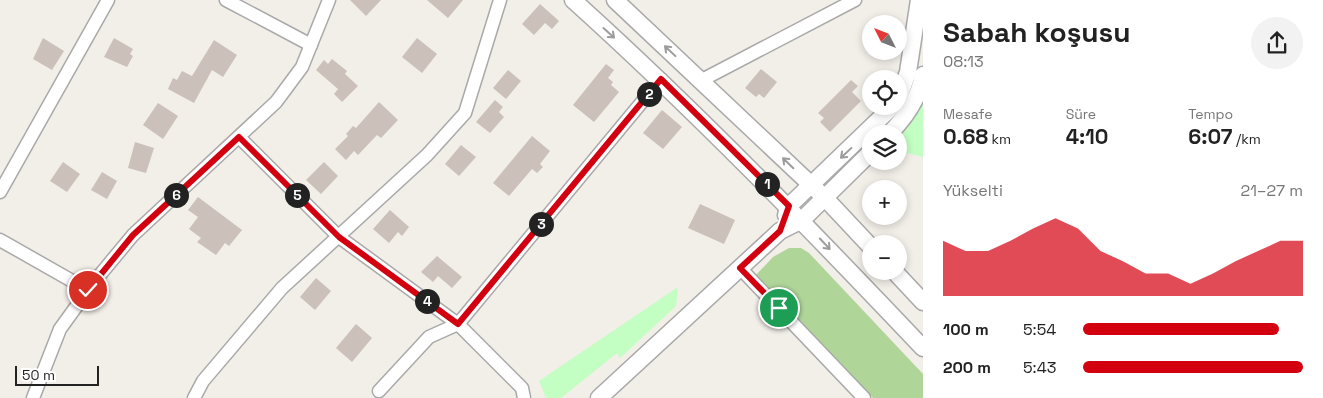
<!DOCTYPE html>
<html lang="tr">
<head>
<meta charset="utf-8">
<style>
	:root { --surface:#fff; --page:#f2f2f2; --text:#222; --muted:#767676; --accent:#d30010 }
	body { margin:0; font-family:"Space Grotesk",sans-serif; background:var(--page); color:var(--text); height:100vh; display:flex; flex-direction:column; font-size:19px; white-space:nowrap }
	* { box-sizing:border-box; margin:0 }
	p { font-size:16px; color:var(--muted) }
	.icon { flex:none; width:28px; height:28px; fill:none; stroke:currentColor; stroke-width:2; stroke-linecap:round; stroke-linejoin:round }
	.map { position:relative; flex:1; overflow:hidden }
	.side { display:flex; flex-direction:column; background:var(--surface); width:400px }
	.side>* { flex:none }
	.needle { width:32px; rotate:312deg }
	.buttons { position:absolute; left:862px; top:15px; display:grid; gap:10px }
	.buttons a { display:grid; place-items:center; width:45px; height:45px; border-radius:50%; background:var(--surface); box-shadow:0 2px 8px #0003; font-size:25px }
	.scale { position:absolute; left:15px; bottom:12px; width:84px; box-sizing:border-box; padding-left:5px; border:2px solid #222; border-top:0; font-size:14px; line-height:18px; white-space:nowrap; color:#222; -webkit-text-stroke:4px #fff; paint-order:stroke }
	.pin { position:absolute; display:grid; place-items:center; width:42px; height:42px; color:#fff; margin:-21px; border:2px solid #fff; border-radius:50%; box-shadow:0 1px 5px #0007 }
	.km { position:absolute; width:25px; height:25px; margin:-12px; border-radius:50%; background:#222; color:#fff; font-size:14px; line-height:25px; text-align:center }
	.round { display:grid; place-items:center; flex:none; width:52px; height:52px; border-radius:26px; background:var(--page) }
	.summary { display:flex; align-items:center; justify-content:space-between; height:85px; padding:0 20px }
	h1 { font-size:28px; font-weight:600; line-height:38px }
	.metrics { display:grid; grid-template-columns:repeat(3,1fr); gap:8px; height:85px; padding:5px 20px }
	.metrics div { display:grid; align-content:center }
	.metrics b { font-size:21px; font-weight:600 }
	.metrics small { font-size:14px; font-weight:400 }
	.metrics p { font-size:14px }
	.chart { height:140px; padding:10px 20px }
	.chart p { display:flex; justify-content:space-between }
	.chart svg { width:100%; height:90px; margin-top:5px; fill:var(--accent); opacity:.7 }
	ul { padding:0 20px; list-style:none; font-size:16px }
	li { display:grid; grid-template-columns:80px 60px 1fr; align-items:center; height:38px }
	li i { height:12px; border-radius:6px; background:var(--accent) }
	main { display:flex; flex:1; min-height:0 }
	.map>svg:first-child { display:block }
	.forest { fill:#afd599 }
	.park { fill:#c3fec3 }
	.building { fill:#cbc0ba }
	.lines { fill:none; stroke-linecap:round; stroke-linejoin:round }
	.minor-casing { stroke:#a9a9a9; stroke-width:15 }
	.tertiary-casing { stroke:#a9a9a9; stroke-width:19 }
	.minor { stroke:#fff; stroke-width:12 }
	.tertiary { stroke:#fff; stroke-width:16 }
	.oneway { stroke:#9c9c9c }
	.route-casing { stroke:#fff; stroke-width:10 }
	.route { stroke:#d30010; stroke-width:6 }
</style>
</head>
<body>
<main>
<div class="map">
<svg width="923" height="398" viewBox="0 0 923 398">
	<rect width="100%" height="100%" fill="#f2eee8"/>
	<polygon class="forest" points="789,248 801,248 809,253 923,374 923,398 873,398 756,275 773,257"/>
	<g class="park">
		<polygon points="923,102 923,157 899,151 899,134 911,121"/>
		<polygon points="678,287 676,306 620,358 617,353 561,398 546,398 539,381"/>
	</g>
	<g class="building">
		<polygon points="350,0 381,0 366,16"/>
		<polygon points="427,0 463,0 448,18"/>
		<polygon points="540,4 559,21 552,29 545,23 534,35 522,24"/>
		<polygon points="43,38 64,51 52,70 33,59"/>
		<polygon points="114,38 133,49 130,54 133,56 127,67 104,57"/>
		<polygon points="417,38 437,54 422,73 402,57"/>
		<polygon points="214,40 237,55 223,77 212,70 194,103 168,89 173,78 177,80 182,71 192,76"/>
		<polygon points="332,59 347,71 345,74 358,86 342,102 334,94 338,89 316,70 324,60 328,64"/>
		<polygon points="606,64 614,70 608,78 613,82 611,85 619,92 594,122 573,105"/>
		<polygon points="761,69 777,82 764,98 759,94 756,97 745,88"/>
		<polygon points="508,70 521,81 506,99 493,88"/>
		<polygon points="851,80 858,86 852,92 861,101 830,132 820,122 824,118 818,113"/>
		<polygon points="495,100 503,107 499,112 504,117 490,133 476,122"/>
		<polygon points="379,102 398,120 381,138 377,135 358,155 354,151 346,160 335,149 348,136 346,134 353,126 356,128"/>
		<polygon points="158,103 178,116 163,139 143,125"/>
		<polygon points="662,110 682,127 663,149 643,133"/>
		<polygon points="532,136 550,151 540,164 543,167 537,173 532,169 509,196 493,183"/>
		<polygon points="135,142 154,148 146,173 128,168"/>
		<polygon points="461,145 476,157 459,176 445,164"/>
		<polygon points="63,162 80,174 67,192 50,181"/>
		<polygon points="324,162 338,176 321,194 306,180"/>
		<polygon points="102,172 117,181 107,199 91,190"/>
		<polygon points="198,197 242,230 229,246 225,243 216,255 197,242 201,238 189,229 198,217 188,210"/>
		<polygon points="700,204 735,220 724,244 688,228"/>
		<polygon points="390,210 409,227 402,236 398,232 389,243 373,229"/>
		<polygon points="437,256 462,277 452,288 438,276 433,282 421,272"/>
		<polygon points="316,278 331,291 315,310 300,297"/>
		<polygon points="356,324 372,338 352,362 336,348"/>
	</g>
	<g class="lines">
		<g class="minor-casing">
			<g id="minor">
				<polyline points="226,0 311,45"/>
				<polyline points="702,80 855,0"/>
				<polyline points="239,137 339,237 458,324 522,388 524,398"/>
				<polyline points="0,192 108,0"/>
				<polyline points="0,240 88,290"/>
				<polyline points="740,268 864,398"/>
				<polyline points="379,391 429,337 458,324 661,79"/>
				<polyline points="33,398 60,329 94,282 133,235 276,102 302,67 329,0"/>
				<polyline points="194,398 203,381 282,288 427,155 465,113 500,0"/>
			</g>
		</g>
		<g class="tertiary-casing">
			<g id="tertiary">
				<path d="M573 0C696 111 809 228 923 348"/>
				<polyline points="615,0 825,198 871,247"/>
				<polyline points="899,97 908,72 919,0"/>
				<path d="M889 134C906 117 919 98 923 75"/>
				<polyline points="786,215 789,206 893,106"/>
				<polyline points="894,271 923,302"/>
				<polyline points="599,398 780,231 802,220 871,152"/>
			</g>
		</g>
		<use href="#minor" class="minor"/>
		<use href="#tertiary" class="tertiary"/>
	</g>
	<defs><path id="oneway-shaft" d="M-6 0H5M1.5-3L5.5 0L1.5 3" fill="none" stroke-width="1.6" stroke-linecap="round" stroke-linejoin="round" transform="scale(1.25)"/></defs>
	<g class="oneway">
		<use href="#oneway-shaft" transform="translate(609 33) rotate(42)"/>
		<use href="#oneway-shaft" transform="translate(670 51) rotate(-137)"/>
		<use href="#oneway-shaft" transform="translate(846 153) rotate(137)"/>
		<use href="#oneway-shaft" transform="translate(788 163) rotate(-136)"/>
		<use href="#oneway-shaft" transform="translate(825 244) rotate(47)"/>
	</g>
	<g class="lines">
		<g class="route-casing">
			<polyline id="route" points="88,290 133,235 239,137 339,237 458,324 661,79 789,206 780,231 740,268 779,308"/>
		</g>
		<use href="#route" class="route"/>
	</g>
</svg>
<div class="buttons">
<a><svg class="needle" viewBox="-14 -14 28 28"><path d="M0-13l5 13h-10z" fill="#e53935"/><path d="M0 13l5-13h-10z" fill="#767676"/></svg></a>
<a><svg class="icon" aria-label="locate" viewBox="0 0 24 24"><circle cx="12" cy="12" r="6"/><path d="M12 2v4M12 18v4M2 12h4M18 12h4"/></svg></a>
<a><svg class="icon" aria-label="layers" viewBox="0 0 24 24"><path d="M12 4l9 5-9 5-9-5zM3 14l9 5 9-5"/></svg></a>
<a>+</a>
<a>−</a>
</div>
<div class="scale">50 m</div>
<div class="pin" style="left:779px;top:308px;background:#1e9e55"><svg class="icon" aria-label="arrive" viewBox="0 0 24 24"><path d="M6 21V4h12l-3 4 3 4H6"/></svg></div>
<div class="pin" style="left:88px;top:290px;background:#d93025"><svg class="icon" aria-label="check" viewBox="0 0 24 24"><path d="M5 12l5 5 9-10"/></svg></div>
<b class="km" style="left:767px;top:184px">1</b>
<b class="km" style="left:649px;top:94px">2</b>
<b class="km" style="left:541px;top:224px">3</b>
<b class="km" style="left:427px;top:301px">4</b>
<b class="km" style="left:297px;top:195px">5</b>
<b class="km" style="left:176px;top:195px">6</b>
</div>
<section class="side">
<div class="summary"><div><h1>Sabah koşusu</h1><p>08:13</p></div><a class="round"><svg class="icon" aria-label="share" viewBox="0 0 24 24"><path d="M12 15V3M7 8l5-5 5 5M5 13v7h14v-7"/></svg></a></div>
<div class="metrics">
<div><p>Mesafe</p><b>0.68<small> km</small></b></div>
<div><p>Süre</p><b>4:10</b></div>
<div><p>Tempo</p><b>6:07<small> /km</small></b></div>
</div>
<div class="chart"><p><span>Yükselti</span>21–27 m</p>
<svg viewBox="0 0 160 44" preserveAspectRatio="none"><path d="M0 44V17L10 22L20 22L30 17L40 11L50 6L60 11L70 22L80 27L90 33L100 33L110 38L120 33L130 27L140 22L150 17L160 17V44z"/></svg>
</div>
<ul>
<li><b>100 m</b>5:54<i style="width:89%"></i></li>
<li><b>200 m</b>5:43<i style="width:100%"></i></li>
</ul>
</section>
</main>
</body>
</html>
